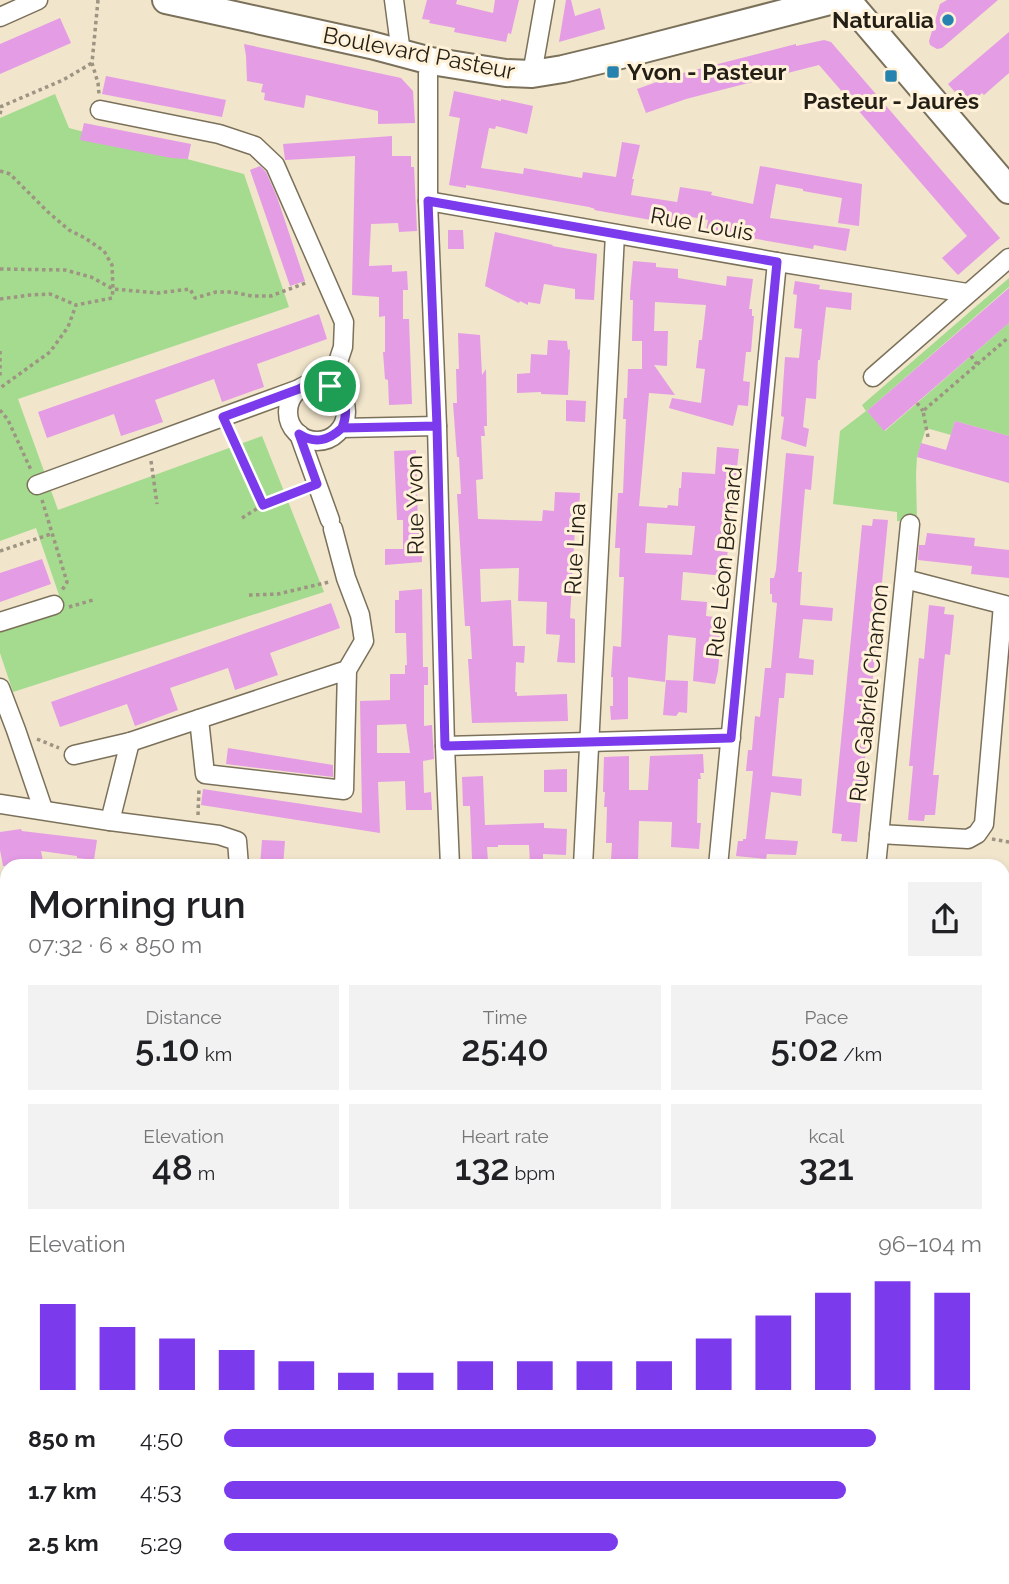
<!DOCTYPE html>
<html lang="en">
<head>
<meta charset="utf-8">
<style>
	:root { --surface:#fff; --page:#f2f2f2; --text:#202124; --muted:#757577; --accent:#7c3aed }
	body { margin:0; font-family:Raleway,sans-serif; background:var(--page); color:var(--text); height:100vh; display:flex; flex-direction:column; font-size:26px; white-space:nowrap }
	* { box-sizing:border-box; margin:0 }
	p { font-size:23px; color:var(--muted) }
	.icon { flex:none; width:38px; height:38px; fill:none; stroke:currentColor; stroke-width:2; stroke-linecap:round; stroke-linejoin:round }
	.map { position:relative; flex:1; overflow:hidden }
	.details { position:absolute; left:0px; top:859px; width:1010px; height:726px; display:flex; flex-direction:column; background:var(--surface); border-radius:21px 21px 0 0; box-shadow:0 4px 10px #0003 }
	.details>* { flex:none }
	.pin { position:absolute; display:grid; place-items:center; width:60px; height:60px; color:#fff; margin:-30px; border:4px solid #fff; border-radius:50%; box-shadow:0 2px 7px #0007 }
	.round { display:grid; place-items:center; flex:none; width:74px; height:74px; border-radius:0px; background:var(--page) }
	.head { display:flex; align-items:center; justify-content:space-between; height:119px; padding:0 28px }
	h1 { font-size:38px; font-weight:600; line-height:52px }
	.metrics { display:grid; grid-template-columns:repeat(3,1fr); gap:10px; height:119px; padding:7px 28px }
	.metrics div { display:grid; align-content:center; border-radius:0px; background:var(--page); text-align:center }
	.metrics b { font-size:35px; font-weight:600 }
	.metrics small { font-size:19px; font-weight:400 }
	.metrics p { font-size:19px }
	.chart { height:196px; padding:14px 28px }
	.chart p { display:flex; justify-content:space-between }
	.chart svg { width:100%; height:126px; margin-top:7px; stroke:var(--accent); stroke-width:6 }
	ul { padding:0 28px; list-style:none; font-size:23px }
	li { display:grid; grid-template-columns:112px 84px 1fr; align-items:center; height:52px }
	li i { height:18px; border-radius:9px; background:var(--accent) }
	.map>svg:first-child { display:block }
	.green { fill:#a4db8f }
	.building { fill:#e49ce5; fill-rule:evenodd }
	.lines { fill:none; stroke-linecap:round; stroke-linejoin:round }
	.service-casing { stroke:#7b715a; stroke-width:12 }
	.minor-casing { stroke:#7b715a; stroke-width:21 }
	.secondary-casing { stroke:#7b715a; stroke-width:30 }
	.primary-casing { stroke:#7b9aaa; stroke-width:33 }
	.path { stroke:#9d9482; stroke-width:3.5; stroke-dasharray:3.5 3.5; stroke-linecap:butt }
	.service { stroke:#fff; stroke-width:9 }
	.minor { stroke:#fff; stroke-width:18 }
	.secondary { stroke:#fff; stroke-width:26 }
	.primary { stroke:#ccebfb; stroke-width:30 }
	.route-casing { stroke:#fff; stroke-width:14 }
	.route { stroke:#7c3aed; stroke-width:9 }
	.poi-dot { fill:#2683b0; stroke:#fff2d9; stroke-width:2.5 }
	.labels { text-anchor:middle; stroke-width:6; stroke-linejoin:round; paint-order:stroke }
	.poi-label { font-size:23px; font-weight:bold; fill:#231f16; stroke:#fff2d9; text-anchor:end }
	.street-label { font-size:23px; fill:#231f16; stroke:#fff2d9 }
</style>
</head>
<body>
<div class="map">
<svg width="1009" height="1584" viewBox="0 0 1009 1584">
	<rect width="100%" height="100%" fill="#f1e5cc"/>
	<g class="green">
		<polygon points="55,94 69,128 244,174 289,307 18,399 58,510 262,436 324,592 13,692 0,653 0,621 59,595 36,528 0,541 0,118"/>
		<polygon points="1009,278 1009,287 867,411 885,431 1009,323 1009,436 955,421 951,435 926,428 917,457 916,474 917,523 897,521 897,512 833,504 840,431 866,411 862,405"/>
	</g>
	<g class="building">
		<polygon points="427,0 457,0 456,4 493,13 495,0 519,0 511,34 508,33 506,42 454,32 455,28 429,23 430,20 422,19"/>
		<polygon points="566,0 571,0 575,16 600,8 605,29 559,42"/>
		<polygon points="947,0 998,0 942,48 937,49 930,45 929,41 940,4"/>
		<polygon points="60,18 71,43 0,74 0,44"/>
		<polygon points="1009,32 1009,73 984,95 982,93 967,106 948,84"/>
		<polygon points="824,40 831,42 1000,238 958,275 942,258 967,236 819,65 686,99 646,113 637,89 679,74 796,44 796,46"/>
		<polygon points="244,44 401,78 413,91 415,123 378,124 378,111 306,95 304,108 264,100 265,93 261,92 263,84 247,81 246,56"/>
		<polygon points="106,76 226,100 222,117 102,94"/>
		<polygon points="454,91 501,101 501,99 533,106 527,134 496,126 495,129 489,128 481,168 523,174 524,168 582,178 583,172 616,177 622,142 640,145 632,179 634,179 631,195 677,202 676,208 680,187 712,192 711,195 753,204 760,166 862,184 859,226 838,223 842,198 803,191 803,189 776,184 770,218 850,229 846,251 814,245 813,249 706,230 708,220 675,214 674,224 594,210 595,209 589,207 466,185 466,188 449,185 460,118 449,116"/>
		<polygon points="84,123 191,144 188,159 171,158 80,140"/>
		<polygon points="392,136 392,156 411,156 411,167 414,167 417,231 399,232 398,223 371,224 369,266 392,265 392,272 407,271 408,290 403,290 403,319 409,319 412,404 389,405 388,380 385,379 383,352 385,352 385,316 379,317 379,297 352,295 355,156 285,160 283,144"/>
		<polygon points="260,166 266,172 277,197 305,281 290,286 250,170"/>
		<polygon points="448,230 463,230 464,249 448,249"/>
		<polygon points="495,232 553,245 552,246 597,254 594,300 575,299 575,289 544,284 540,304 528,302 528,305 520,301 519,303 485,286"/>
		<path d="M633 261 656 263V267L678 269V278L726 286 727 276 753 279 749 309H752V316H754L751 352H746L743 381 750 382 748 406 738 405 733 426 669 408 672 398 701 403 705 369 696 368 699 340H702L706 305 655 302 654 331H668L667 366 654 365 675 395 649 393 639 506 667 508 668 505 678 506 679 488H681L682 472 715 474 717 447 739 449 725 576 683 572 681 600 707 602 706 616 723 618 718 671 715 684 693 681 696 638 668 635 665 682 628 677V719L611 720 610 706H613V677H611L613 646 621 647 624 577H619L620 548H615L618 493H623L626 419H623L624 398H627L628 369H642V341H632L633 300H630V294ZM647 523 695 526 692 555 645 553Z"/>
		<polygon points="795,281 820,285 819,289 852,293 851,310 826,307 820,360 818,360 816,399 806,398 803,427 809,429 806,447 781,439 784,417 781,416 785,357 799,358 802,329 794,328 797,295 793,294"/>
		<polygon points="1009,288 1009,323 884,431 867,411"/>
		<polygon points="319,314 327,339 257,364 264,387 222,402 214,379 155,400 163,422 121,436 114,414 47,438 38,412"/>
		<polygon points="458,333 480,335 482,375 486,369 487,426 484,426 485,436 481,436 483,479 476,480 478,519 542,521 543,510 554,511 555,492 580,493 578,527 575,527 570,618 575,619 575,663 557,662 560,635 546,634 547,602 518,601 519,568 480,569 481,602 511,600 513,646 525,646 524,663 516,662 515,692 517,692 517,696 567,694 568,721 472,723 468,659 472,659 470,626 465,626 457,494 461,494 459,457 457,457 453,403 457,403 456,369 459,369"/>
		<polygon points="548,340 567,341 568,350 570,349 568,395 541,394 541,392 517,393 517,374 530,373 531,354 547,355"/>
		<polygon points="566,400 586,401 585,422 566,421"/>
		<polygon points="955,421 1009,436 1009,483 917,457 921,443 946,450"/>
		<polygon points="416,450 418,527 421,527 422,562 385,565 385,549 403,549 403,520 397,520 394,451"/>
		<polygon points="786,453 814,456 811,490 805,489 798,572 802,572 800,605 833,608 832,621 803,619 799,658 814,660 813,675 786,673 784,698 779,698 772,776 802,779 801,796 771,792 765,839 798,841 796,855 767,854 766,859 736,856 738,841 743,841 743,839 746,839 753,771 746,771 748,750 752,750 755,716 760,717 765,668 771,668 777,603 772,602 772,594 770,594 770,578 774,578 776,570"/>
		<polygon points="873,519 888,520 857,842 841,841 842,834 832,833 862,525 872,526"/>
		<polygon points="927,533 975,538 974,546 1009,550 1009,578 971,574 972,566 918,560 919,545 925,545"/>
		<polygon points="42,559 51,584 0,602 0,573"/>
		<path d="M422 589 423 667H428V685H424V726L432 725 434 759 423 761 424 793 431 792 432 810H406L405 781 378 782 380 833 201 805 203 789 362 813 360 701 390 700V674H405V665H407L406 633H395V600H399V591ZM406 724 410 753H377V725Z"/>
		<polygon points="331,603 340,628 270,653 278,675 235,690 228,668 170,688 178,710 135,726 127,704 60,727 51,702"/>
		<polygon points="929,605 945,607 944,614 954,615 950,655 945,654 933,775 939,775 935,815 925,815 924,821 908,820 913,766 909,766 919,658 924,659"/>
		<polygon points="666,680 688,681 687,713 679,712 676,716 663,715"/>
		<polygon points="228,748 333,765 333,777 226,764"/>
		<polygon points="703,754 704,773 700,773 701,779 698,779 697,823 701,823 699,849 671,847 672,822 639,821 638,862 611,860 612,843 606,843 607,807 604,807 605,792 603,792 604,757 629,756 629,790 648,790 650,756"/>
		<polygon points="567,769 567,792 544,792 544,770"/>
		<polygon points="483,776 485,825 544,823 544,828 567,829 566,855 543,854 543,863 530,863 529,845 498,845 498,847 487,847 488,862 472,859 470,806 463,806 462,777"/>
		<polygon points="21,829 22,831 97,840 94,860 77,858 77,856 41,851 44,866 3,866 0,850 0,832"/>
		<polygon points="262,840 285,841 283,866 260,866"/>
	</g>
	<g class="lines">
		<g class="service-casing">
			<g id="service">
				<polyline points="669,1578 670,1584"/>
				<polyline points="690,1578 691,1584"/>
			</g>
		</g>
		<g class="minor-casing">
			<g id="minor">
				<polyline points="394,0 401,53"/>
				<polyline points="0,17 38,0"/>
				<polyline points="431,61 428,74 428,201 437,426 445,746 450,866"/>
				<polyline points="532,74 545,0"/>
				<polyline points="100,110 219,134 255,146 275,165 344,322 343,347 330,386"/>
				<polyline points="428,201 777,262 967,293"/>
				<polyline points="873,377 1009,258"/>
				<circle cx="317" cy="412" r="29"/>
				<polyline points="342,428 437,426"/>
				<polyline points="299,434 330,520"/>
				<polyline points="37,485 299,389"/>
				<polyline points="333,529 346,578 360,615 364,641 347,670 344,790 205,774 199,719 347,670"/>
				<polyline points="905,579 1009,606"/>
				<polyline points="0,622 54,605"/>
				<polyline points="0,688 16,730 43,809"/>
				<polyline points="445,746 731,738"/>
				<polyline points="74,755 130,742 199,719"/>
				<polyline points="0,804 110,821 219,835 237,841 239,866"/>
				<polyline points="110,821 130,742"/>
				<polyline points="879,834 968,839 977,834 984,824 1003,605"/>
				<polyline points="583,866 615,234"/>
				<polyline points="718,866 777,262"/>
				<polyline points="876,866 910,524"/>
				<polyline points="1003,940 1006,928"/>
				<polyline points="1003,963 1009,1082"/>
				<polyline points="0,991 7,1030"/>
				<polyline points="0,1309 7,1315"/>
				<polyline points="502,1578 503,1584"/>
				<polyline points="885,1578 886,1584"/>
			</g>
		</g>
		<g class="secondary-casing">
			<g id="secondary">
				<polyline points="166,0 371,45 431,61 506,73 532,74 563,69 617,56 834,0"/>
				<polyline points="847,0 1009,190"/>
			</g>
		</g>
		<g class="primary-casing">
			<g id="primary">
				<polyline points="1003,1420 1009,1419"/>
				<polyline points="214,1584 241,1578"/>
			</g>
		</g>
		<g class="path">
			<polyline points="98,0 92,63 98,83 99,94"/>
			<polyline points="0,107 63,80 92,63"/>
			<polyline points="0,114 2,106"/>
			<polyline points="0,171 10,174 48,212 69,230 85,238 104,251 112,265 113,289 112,298 76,305 68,327 50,352 0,388"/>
			<polyline points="0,269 65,270 91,277 113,289 158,293 190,289 195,298 216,292 232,292 252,296 271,296 308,282"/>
			<polyline points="0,299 30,295 50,294 76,305"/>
			<polyline points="0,351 0,377"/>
			<polyline points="971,356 977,364"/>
			<polyline points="917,403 923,411"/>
			<polyline points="0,410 8,420 31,470"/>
			<polyline points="230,432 263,505"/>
			<polyline points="928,437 923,411 1009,337"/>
			<polyline points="151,461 157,504"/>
			<polyline points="42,500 67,582 61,592"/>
			<polyline points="242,518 263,505 303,490"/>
			<polyline points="0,551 51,534"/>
			<polyline points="249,595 278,594 329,582"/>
			<polyline points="69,607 93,600"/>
			<polyline points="37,739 59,748"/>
			<polyline points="198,815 199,788"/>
			<polyline points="992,839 1009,842"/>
		</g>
		<use href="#service" class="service"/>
		<use href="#minor" class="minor"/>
		<use href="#secondary" class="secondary"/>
		<use href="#primary" class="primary"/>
	</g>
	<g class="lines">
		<g class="route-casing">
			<path id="route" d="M330 386C318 382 310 383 299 389L223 417 263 505 317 484 299 434C315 444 328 441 342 428L437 426 445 746 731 738 777 262 428 201 437 426 342 428C349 411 346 397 330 386"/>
		</g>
		<use href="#route" class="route"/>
	</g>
	<g class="poi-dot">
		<circle cx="948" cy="20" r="7"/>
		<rect x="606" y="65" width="14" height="14" rx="3.5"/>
		<rect x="884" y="69" width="14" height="14" rx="3.5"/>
	</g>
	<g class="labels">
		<g class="poi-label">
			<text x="934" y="28">Naturalia</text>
			<text x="627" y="80" text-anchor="start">Yvon - Pasteur</text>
			<text x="891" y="109" text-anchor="middle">Pasteur - Jaurès</text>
		</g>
		<g class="street-label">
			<text transform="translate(419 53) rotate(11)" y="8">Boulevard Pasteur</text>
			<text transform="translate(702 224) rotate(10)" y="8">Rue Louis</text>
			<text transform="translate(415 505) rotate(-91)" y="8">Rue Yvon</text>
			<text transform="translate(575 549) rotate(-87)" y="8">Rue Lina</text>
			<text transform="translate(724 562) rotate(-84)" y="8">Rue Léon Bernard</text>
			<text transform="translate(869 693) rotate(-84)" y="8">Rue Gabriel Chamon</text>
		</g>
	</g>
</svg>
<div class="pin" style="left:330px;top:386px;background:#1e9e55"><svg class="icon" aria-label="arrive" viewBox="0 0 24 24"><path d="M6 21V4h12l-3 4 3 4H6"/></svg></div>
<section class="details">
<div class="head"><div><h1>Morning run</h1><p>07:32 · 6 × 850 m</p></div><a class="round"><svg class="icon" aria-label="share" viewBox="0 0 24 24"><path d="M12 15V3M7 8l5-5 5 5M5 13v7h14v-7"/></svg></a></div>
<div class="metrics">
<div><p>Distance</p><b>5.10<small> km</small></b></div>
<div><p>Time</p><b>25:40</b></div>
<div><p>Pace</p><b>5:02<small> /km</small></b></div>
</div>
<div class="metrics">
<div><p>Elevation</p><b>48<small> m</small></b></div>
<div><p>Heart rate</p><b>132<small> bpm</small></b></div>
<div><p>kcal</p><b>321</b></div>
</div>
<div class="chart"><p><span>Elevation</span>96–104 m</p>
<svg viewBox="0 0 160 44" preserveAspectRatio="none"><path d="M5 44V14M15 44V22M25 44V26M35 44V30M45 44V34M55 44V38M65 44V38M75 44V34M85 44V34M95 44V34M105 44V34M115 44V26M125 44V18M135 44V10M145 44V6M155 44V10"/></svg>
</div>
<ul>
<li><b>850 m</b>4:50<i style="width:86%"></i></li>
<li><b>1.7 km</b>4:53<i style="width:82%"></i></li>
<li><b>2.5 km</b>5:29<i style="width:52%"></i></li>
</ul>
</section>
</div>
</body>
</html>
